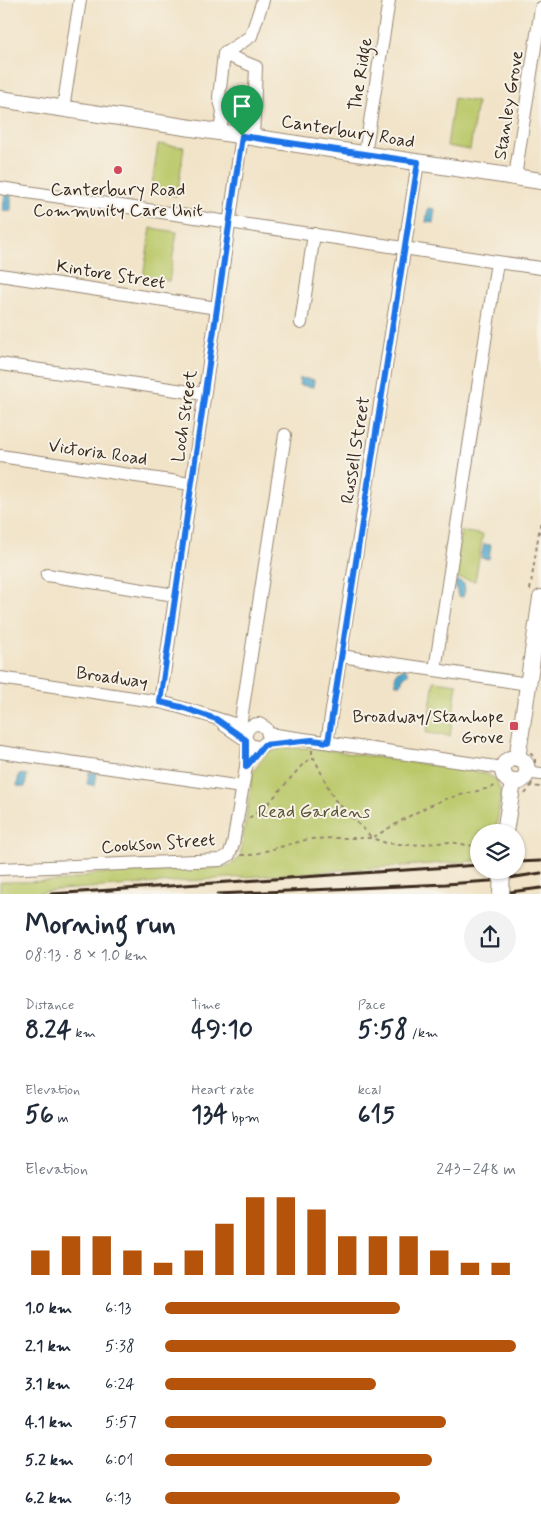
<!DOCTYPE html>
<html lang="en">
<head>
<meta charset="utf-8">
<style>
	:root { --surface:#fff; --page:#f2f2f3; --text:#1f2937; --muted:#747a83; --accent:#b45309 }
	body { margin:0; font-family:Mynerve,sans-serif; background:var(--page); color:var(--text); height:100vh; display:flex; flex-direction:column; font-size:19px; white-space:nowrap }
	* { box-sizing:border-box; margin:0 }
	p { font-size:16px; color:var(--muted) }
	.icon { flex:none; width:28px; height:28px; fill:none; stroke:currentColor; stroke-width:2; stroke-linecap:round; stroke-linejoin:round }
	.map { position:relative; height:894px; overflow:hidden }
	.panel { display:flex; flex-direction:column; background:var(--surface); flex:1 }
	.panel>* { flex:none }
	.controls { position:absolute; left:470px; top:824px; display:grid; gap:10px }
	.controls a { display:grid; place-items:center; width:55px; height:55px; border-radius:50%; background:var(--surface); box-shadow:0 1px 4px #0004; font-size:25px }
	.pin { position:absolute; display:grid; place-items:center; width:42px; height:42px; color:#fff; margin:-51px -21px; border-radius:50% 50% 50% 0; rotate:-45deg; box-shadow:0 0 5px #0007 }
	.pin .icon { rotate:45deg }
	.round { display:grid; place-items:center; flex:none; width:52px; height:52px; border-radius:26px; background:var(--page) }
	.headline { display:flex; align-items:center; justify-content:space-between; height:85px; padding:0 25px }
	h1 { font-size:28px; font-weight:700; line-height:38px }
	.figures { display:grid; grid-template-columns:repeat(3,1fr); gap:8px; height:85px; padding:5px 25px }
	.figures div { display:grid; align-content:center }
	.figures b { font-size:25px; font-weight:700 }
	.figures small { font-size:14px; font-weight:400 }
	.figures p { font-size:14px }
	.chart { height:140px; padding:10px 25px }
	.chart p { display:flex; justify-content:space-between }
	.chart svg { width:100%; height:90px; margin-top:5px; stroke:var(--accent); stroke-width:6 }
	ul { padding:0 25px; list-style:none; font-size:16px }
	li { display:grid; grid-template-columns:80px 60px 1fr; align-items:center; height:38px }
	li i { height:12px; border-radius:6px; background:var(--accent) }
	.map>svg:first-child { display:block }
	.green { fill:#bbc96b; stroke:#7b7a44 }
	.water { fill:#4da6ca; stroke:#446874 }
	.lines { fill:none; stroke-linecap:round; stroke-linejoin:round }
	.minor-casing { stroke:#968672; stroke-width:14 }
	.major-casing { stroke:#968672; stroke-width:18 }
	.path { stroke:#968672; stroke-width:2; stroke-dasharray:4 4; stroke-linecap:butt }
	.minor { stroke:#fff; stroke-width:12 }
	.major { stroke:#fff; stroke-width:16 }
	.rail { stroke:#3b2a1e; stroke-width:3 }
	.major-bridge-casing { stroke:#968672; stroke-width:18; stroke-linecap:butt }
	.major-bridge { stroke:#fff; stroke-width:16 }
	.route-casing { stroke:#fff; stroke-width:10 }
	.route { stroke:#1a73e8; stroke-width:6 }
	.poi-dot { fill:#d1495b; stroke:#f7f3e8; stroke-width:2 }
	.labels { text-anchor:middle; stroke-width:4; stroke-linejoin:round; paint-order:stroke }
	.street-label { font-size:18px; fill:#3b2a1e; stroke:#f7f3e8 }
	.poi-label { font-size:18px; fill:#3b2a1e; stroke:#f7f3e8 }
	.park-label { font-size:18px; fill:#5b5231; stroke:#f7f3e8 }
</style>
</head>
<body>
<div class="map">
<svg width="541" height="894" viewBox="0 0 541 894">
	<rect width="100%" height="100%" fill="#f7f3e8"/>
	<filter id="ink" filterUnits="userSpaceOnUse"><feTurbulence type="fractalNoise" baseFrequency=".02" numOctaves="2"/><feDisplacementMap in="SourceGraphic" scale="10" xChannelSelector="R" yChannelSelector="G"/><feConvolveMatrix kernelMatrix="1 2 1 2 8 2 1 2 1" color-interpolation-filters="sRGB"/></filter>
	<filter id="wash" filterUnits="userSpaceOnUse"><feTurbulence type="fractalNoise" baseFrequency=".0096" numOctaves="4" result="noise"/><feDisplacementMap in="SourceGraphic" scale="20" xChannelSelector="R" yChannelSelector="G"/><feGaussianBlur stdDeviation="1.12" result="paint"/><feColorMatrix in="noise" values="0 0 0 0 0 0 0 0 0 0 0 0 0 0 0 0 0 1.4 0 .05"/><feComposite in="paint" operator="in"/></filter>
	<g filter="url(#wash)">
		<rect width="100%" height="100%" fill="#f1e3c7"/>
		<g class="green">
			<polygon points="454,98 477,102 470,150 447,146"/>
			<polygon points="158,144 184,147 177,196 151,192"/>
			<polygon points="151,228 177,232 169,281 143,277"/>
			<polygon points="461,531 483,535 475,581 453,577"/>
			<polygon points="434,681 457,684 450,736 426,733"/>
			<path d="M285 748H313L484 773 496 779 501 793 496 832H479V860L474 861 59 890 29 894H0V882L66 881 94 874 211 868C223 867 232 867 240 857L253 772 268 752Z"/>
		</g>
		<g class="water">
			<polygon points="5,194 11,195 11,211 3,210"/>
			<polygon points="428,208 435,209 433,223 426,222"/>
			<polygon points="300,378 314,380 313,387 299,385"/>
			<polygon points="484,544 491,545 489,559 481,558"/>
			<polygon points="457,580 464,584 465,590 463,597 458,596 455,583"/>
			<polygon points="405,668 409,673 403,678 401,684 396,684 395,678 397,672"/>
			<polygon points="89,772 97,773 95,786 87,784"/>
			<polygon points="19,774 27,775 25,787 17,786"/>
		</g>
	</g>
	<g filter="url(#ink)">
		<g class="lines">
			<g class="minor-casing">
				<g id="minor">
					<polyline points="224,54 256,67 253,137"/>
					<polyline points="63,109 80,0"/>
					<polyline points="220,132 223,111 219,97 224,54 251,36 263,0"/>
					<polyline points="365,154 389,0"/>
					<polyline points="515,177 541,8"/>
					<polyline points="0,188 497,262"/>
					<polyline points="0,275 217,308"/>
					<polyline points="301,323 314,234"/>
					<polyline points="0,364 204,394"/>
					<polyline points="0,456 191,484"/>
					<polyline points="47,575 175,595"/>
					<polyline points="341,656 435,670 497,262 541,268"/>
					<polyline points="435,670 528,684"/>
					<path d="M0 678 160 702C190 709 219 720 248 728"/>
					<polyline points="160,702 242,135"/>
					<path d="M224 725 246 740 250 745 258 747 262 746 269 738 266 728 259 724C252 724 247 727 246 735"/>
					<polyline points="240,726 285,435"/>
					<polyline points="269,734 503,768"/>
					<polyline points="327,742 418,162"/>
					<polyline points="0,752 242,787"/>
					<polyline points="526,772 541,774"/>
					<polyline points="0,869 220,860 229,855 233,844 246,767 248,742"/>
				</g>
			</g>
			<g class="major-casing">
				<g id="major">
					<polyline points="0,99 541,181"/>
					<circle cx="515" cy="770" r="12"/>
					<polyline points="517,759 541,598"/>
					<polyline points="505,832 513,782"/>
				</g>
			</g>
			<g class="path">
				<polyline points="530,590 541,519"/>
				<path d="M312 750V758H314L334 799 372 838C393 826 421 808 443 800 460 794 478 792 495 786"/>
				<polyline points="530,753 535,758 535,763"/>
				<polyline points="532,783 531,786 541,787"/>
				<polyline points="525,794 531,786"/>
				<polyline points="249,818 266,806 304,763 312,758"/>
				<polyline points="241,855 251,855 309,839 337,838 372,838 386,843 410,845 450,842 479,847"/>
			</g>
			<use href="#minor" class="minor"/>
			<use href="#major" class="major"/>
			<g class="rail">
				<polyline points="516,862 541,861"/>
				<polyline points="51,894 479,865"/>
				<polyline points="217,894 446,884 490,881 541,873"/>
				<polyline points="495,894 541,888"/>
			</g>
			<g class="major-bridge-casing">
				<polyline id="major-bridge" points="501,894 502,870"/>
			</g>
			<use href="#major-bridge" class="major-bridge"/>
		</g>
	</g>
	<g class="lines" filter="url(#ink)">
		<g class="route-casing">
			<polygon id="route" points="242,136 418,162 328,742 312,740 264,745 246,767 246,740 216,719 181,707 160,702"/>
		</g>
		<use href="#route" class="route"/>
	</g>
	<g class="poi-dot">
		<circle cx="118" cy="170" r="5"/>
		<rect x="509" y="721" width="10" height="10" rx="2.5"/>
	</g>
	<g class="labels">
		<g class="street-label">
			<text transform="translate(360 74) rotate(-81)" y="6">The Ridge</text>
			<text transform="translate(508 105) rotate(-81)" y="6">Stanley Grove</text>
			<text transform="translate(348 131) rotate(9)" y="6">Canterbury Road</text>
			<text transform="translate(111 274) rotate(9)" y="6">Kintore Street</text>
			<text transform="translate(184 416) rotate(-82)" y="6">Loch Street</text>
			<text transform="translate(355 450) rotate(-81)" y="6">Russell Street</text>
			<text transform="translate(98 452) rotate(8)" y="6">Victoria Road</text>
			<text transform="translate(112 677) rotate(8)" y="6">Broadway</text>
			<text transform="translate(158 843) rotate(-4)" y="6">Cookson Street</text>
		</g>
		<g class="poi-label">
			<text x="118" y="195">Canterbury Road<tspan x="118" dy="21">Community Care Unit</tspan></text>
			<text x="504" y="722" text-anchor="end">Broadway/Stanhope<tspan x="504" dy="21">Grove</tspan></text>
		</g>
		<g class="park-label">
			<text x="314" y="817">Read Gardens</text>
		</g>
	</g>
</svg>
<div class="controls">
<a><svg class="icon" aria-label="layers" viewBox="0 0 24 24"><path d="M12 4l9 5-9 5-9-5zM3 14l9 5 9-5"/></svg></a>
</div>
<div class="pin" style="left:242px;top:136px;background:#1e9e55"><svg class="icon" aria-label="arrive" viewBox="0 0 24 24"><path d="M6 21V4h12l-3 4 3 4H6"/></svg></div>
</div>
<section class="panel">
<div class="headline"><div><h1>Morning run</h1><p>08:13 · 8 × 1.0 km</p></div><a class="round"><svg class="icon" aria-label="share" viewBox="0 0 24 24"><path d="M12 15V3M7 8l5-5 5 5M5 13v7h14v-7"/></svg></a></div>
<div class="figures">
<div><p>Distance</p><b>8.24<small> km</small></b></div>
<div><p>Time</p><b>49:10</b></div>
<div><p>Pace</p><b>5:58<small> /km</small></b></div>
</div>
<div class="figures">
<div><p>Elevation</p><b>56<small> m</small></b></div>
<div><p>Heart rate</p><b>134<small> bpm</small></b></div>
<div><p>kcal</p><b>615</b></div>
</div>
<div class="chart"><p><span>Elevation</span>243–248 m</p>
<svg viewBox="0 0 160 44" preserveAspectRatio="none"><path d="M5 44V32M15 44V25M25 44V25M35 44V32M45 44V38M55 44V32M65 44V19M75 44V6M85 44V6M95 44V12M105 44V25M115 44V25M125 44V25M135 44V32M145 44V38M155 44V38"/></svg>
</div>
<ul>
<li><b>1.0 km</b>6:13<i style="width:67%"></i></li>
<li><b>2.1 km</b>5:38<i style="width:100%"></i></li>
<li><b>3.1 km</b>6:24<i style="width:60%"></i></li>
<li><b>4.1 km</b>5:57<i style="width:80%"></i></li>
<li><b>5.2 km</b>6:01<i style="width:76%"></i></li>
<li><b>6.2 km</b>6:13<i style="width:67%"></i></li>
</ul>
</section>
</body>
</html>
